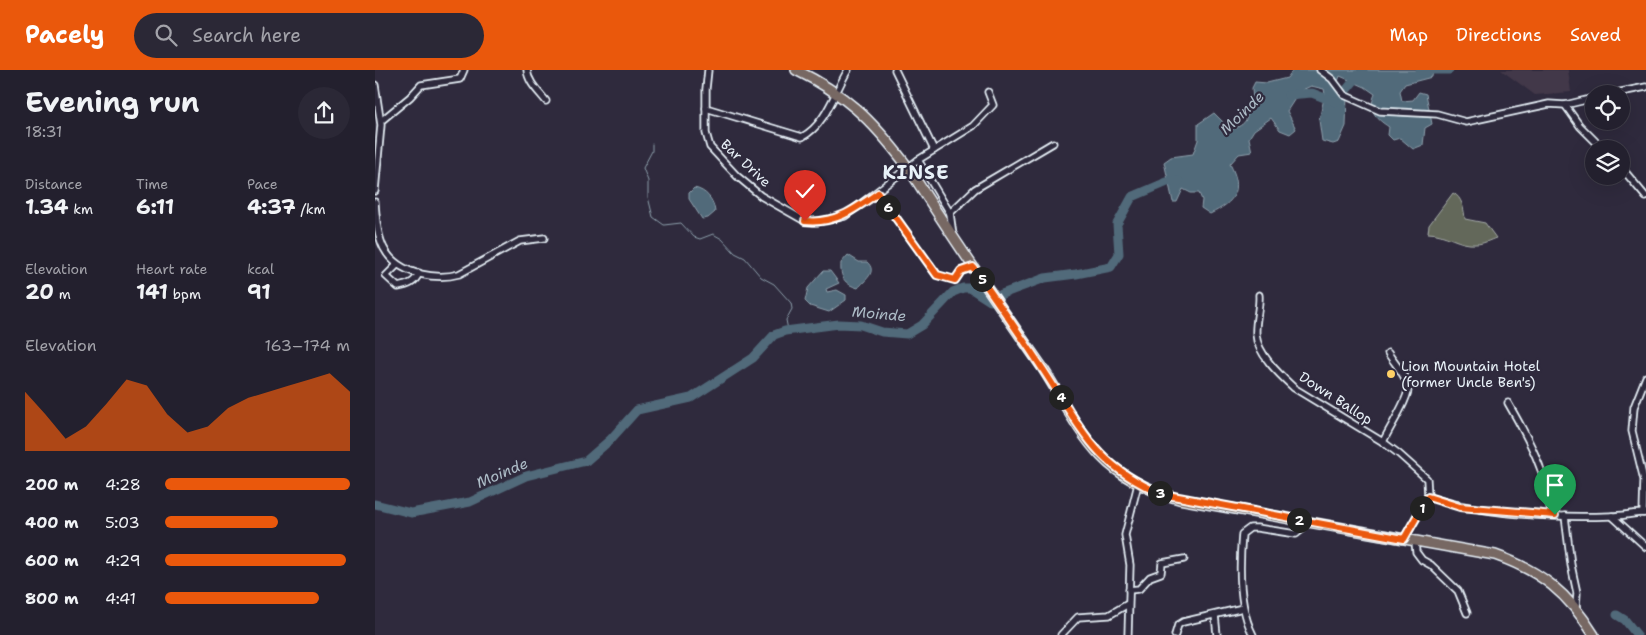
<!DOCTYPE html>
<html lang="en">
<head>
<meta charset="utf-8">
<style>
	:root { --surface:#23202e; --page:#2b2836; --text:#f1f3f6; --muted:#a3a3aa; --line:#403e4a; --accent:#ea580c }
	body { margin:0; font-family:"Shantell Sans",sans-serif; background:var(--page); color:var(--text); height:100vh; display:flex; flex-direction:column; font-size:19px; white-space:nowrap }
	* { box-sizing:border-box; margin:0 }
	p { font-size:16px; color:var(--muted) }
	.icon { flex:none; width:28px; height:28px; fill:none; stroke:currentColor; stroke-width:2; stroke-linecap:round; stroke-linejoin:round }
	.map { position:relative; flex:1; overflow:hidden }
	.drawer { display:flex; flex-direction:column; background:var(--surface); width:375px }
	.drawer>* { flex:none }
	.buttons { position:absolute; left:1210px; top:15px; display:grid; gap:10px }
	.buttons a { display:grid; place-items:center; width:45px; height:45px; border-radius:50%; background:var(--surface); box-shadow:0 5px 20px #0002,0 0 0 1px var(--line); font-size:25px }
	.pin { position:absolute; display:grid; place-items:center; width:42px; height:42px; color:#fff; margin:-51px -21px; border-radius:50% 50% 50% 0; rotate:-45deg; box-shadow:0 0 5px #0007 }
	.pin .icon { rotate:45deg }
	.km { position:absolute; width:25px; height:25px; margin:-12px; border-radius:50%; background:#222; color:#fff; font-size:14px; line-height:25px; text-align:center }
	.round { display:grid; place-items:center; flex:none; width:52px; height:52px; border-radius:26px; background:var(--page) }
	.overview { display:flex; align-items:center; justify-content:space-between; height:85px; padding:0 25px }
	h1 { font-size:28px; font-weight:700; line-height:38px }
	.stats { display:grid; grid-template-columns:repeat(3,1fr); gap:8px; height:85px; padding:5px 25px }
	.stats div { display:grid; align-content:center }
	.stats b { font-size:21px; font-weight:700 }
	.stats small { font-size:14px; font-weight:400 }
	.stats p { font-size:14px }
	.chart { height:140px; padding:10px 25px }
	.chart p { display:flex; justify-content:space-between }
	.chart svg { width:100%; height:90px; margin-top:5px; fill:var(--accent); opacity:.7 }
	ul { padding:0 25px; list-style:none; font-size:16px }
	li { display:grid; grid-template-columns:80px 60px 1fr; align-items:center; height:38px }
	li i { height:12px; border-radius:6px; background:var(--accent) }
	header { display:flex; align-items:center; gap:30px; box-sizing:border-box; height:70px; padding:0 25px; background:var(--accent); color:#fff }
	header strong { font-size:24px }
	nav { display:flex; gap:28px; margin-inline-start:auto; font-size:18px }
	.search { width:350px; height:45px; background:var(--page); display:flex; align-items:center; gap:12px; box-sizing:border-box; padding:0 18px; border-radius:28px; color:var(--muted); font-size:19px }
	main { display:flex; flex:1; min-height:0 }
	.map>svg:first-child { display:block }
	.built { fill:#433848 }
	.green { fill:#63685a; stroke:#a6aca9 }
	.water { fill:#516a7a; stroke:#8da0ac }
	.lines { fill:none; stroke-linecap:round; stroke-linejoin:round }
	.stream { stroke:#8da0ac; stroke-width:1 }
	.river { stroke:#516a7a; stroke-width:9 }
	.minor-casing { stroke:#e8f1f8; stroke-width:9 }
	.primary-casing { stroke:#e8f1f8; stroke-width:12 }
	.minor { stroke:#2f2a3d; stroke-width:5.5 }
	.primary { stroke:#776864; stroke-width:9 }
	.primary-bridge-casing { stroke:#e8f1f8; stroke-width:12; stroke-linecap:butt }
	.primary-bridge { stroke:#776864; stroke-width:9 }
	.route-casing { stroke:#fff; stroke-width:10 }
	.route { stroke:#ea580c; stroke-width:6 }
	.poi-dot { fill:#ffd166; stroke:#2f2a3d; stroke-width:2 }
	.labels { text-anchor:middle; stroke-width:4.5; stroke-linejoin:round; paint-order:stroke }
	.street-label { font-size:14px; fill:#e8f1f8; stroke:#2f2a3d }
	.poi-label { font-size:14px; fill:#e8f1f8; stroke:#2f2a3d; text-anchor:start }
	.water-label { font-size:15px; font-style:italic; fill:#acbbc6; stroke:#2f2a3d }
	.district-label { font-size:19px; font-weight:bold; letter-spacing:1px; fill:#e8f1f8; stroke:#2f2a3d }
</style>
</head>
<body>
<header>
<strong>Pacely</strong>
<div class="search"><svg class="icon" aria-label="search" viewBox="0 0 24 24"><circle cx="10" cy="10" r="6"/><path d="M15 15l6 6"/></svg>Search here</div>
<nav><a>Map</a><a>Directions</a><a>Saved</a></nav>
</header>
<main>
<section class="drawer">
<div class="overview"><div><h1>Evening run</h1><p>18:31</p></div><a class="round"><svg class="icon" aria-label="share" viewBox="0 0 24 24"><path d="M12 15V3M7 8l5-5 5 5M5 13v7h14v-7"/></svg></a></div>
<div class="stats">
<div><p>Distance</p><b>1.34<small> km</small></b></div>
<div><p>Time</p><b>6:11</b></div>
<div><p>Pace</p><b>4:37<small> /km</small></b></div>
</div>
<div class="stats">
<div><p>Elevation</p><b>20<small> m</small></b></div>
<div><p>Heart rate</p><b>141<small> bpm</small></b></div>
<div><p>kcal</p><b>91</b></div>
</div>
<div class="chart"><p><span>Elevation</span>163–174 m</p>
<svg viewBox="0 0 160 44" preserveAspectRatio="none"><path d="M0 44V15L10 26L20 38L30 32L40 21L50 9L60 12L70 26L80 35L90 32L100 23L110 18L120 15L130 12L140 9L150 6L160 15V44z"/></svg>
</div>
<ul>
<li><b>200 m</b>4:28<i style="width:100%"></i></li>
<li><b>400 m</b>5:03<i style="width:61%"></i></li>
<li><b>600 m</b>4:29<i style="width:98%"></i></li>
<li><b>800 m</b>4:41<i style="width:83%"></i></li>
</ul>
</section>
<div class="map">
<svg width="1271" height="565" viewBox="0 0 1271 565">
	<rect width="100%" height="100%" fill="#2f2a3d"/>
	<filter id="ink" filterUnits="userSpaceOnUse"><feTurbulence type="fractalNoise" baseFrequency=".02" numOctaves="2"/><feDisplacementMap in="SourceGraphic" scale="10" xChannelSelector="R" yChannelSelector="G"/><feConvolveMatrix kernelMatrix="1 2 1 2 8 2 1 2 1" color-interpolation-filters="sRGB"/></filter>
	<g filter="url(#ink)">
		<polygon class="built" points="1126,0 1193,0 1196,22 1160,25"/>
		<path class="green" d="M1078 123C1087 127 1089 139 1090 149L1110 153 1121 168C1115 170 1108 174 1101 174 1085 176 1070 163 1053 163L1054 155Z"/>
		<g class="water">
			<path d="M918 0H1058L1057 7 1030 14 1025 21 1027 31 1038 30 1044 22 1051 24 1057 54 1050 58 1048 75 1038 79 1025 68 1018 70 1013 65 1014 57C1000 48 993 40 1000 24L990 17 965 6 962 14 972 26 971 56 964 72 958 74 947 71 944 50 950 24 949 19 936 16 925 21 912 41 921 59 915 64 905 60 896 48 879 60 874 68 877 82 864 84 855 94C869 120 860 132 835 144L826 138 827 130 824 123H816L808 119 802 132H798L789 92 796 87 818 84 823 70V54L839 43 856 60C879 51 867 47 878 31L877 18 880 12 892 13 912 8Z"/>
			<path d="M319 118C331 120 339 130 340 142L333 148 327 149 314 129V123Z"/>
			<path d="M473 185 484 192H492C503 202 490 210 483 218 469 214 465 207 466 193Z"/>
			<polygon points="448,201 455,201 464,213 451,219 452,222 462,220 471,225 471,230 454,242 435,236 430,231 433,218"/>
		</g>
		<g class="lines">
			<polyline class="stream" points="277,74 277,81 268,98 273,111 273,127 278,147 289,155 306,153 319,167 325,169 338,164 347,169 360,183 370,188 386,207 399,214 416,233 417,239 411,250 413,260"/>
			<g class="river">
				<polyline points="1045,0 1074,0"/>
				<polyline points="913,25 937,23 960,32 966,29 968,24 988,0"/>
				<polyline points="0,434 36,443 95,432 151,406 211,391 235,370 262,340 316,328 378,288 399,265 410,261 464,254 486,255 507,262 532,264 547,255 578,222 588,218 595,218 615,231 627,224 670,208 701,204 736,197 744,184 742,154 757,127 792,112 804,111"/>
				<polyline points="1242,545 1250,550 1262,565"/>
			</g>
			<g class="minor-casing">
				<g id="minor">
					<path d="M152 0C153 12 163 21 171 31"/>
					<polyline points="333,0 331,19 331,63 335,77 362,106 386,126 430,151 442,152 470,146 543,90 598,56 618,35 613,22"/>
					<polyline points="520,0 559,80"/>
					<polyline points="945,0 957,9 969,25 1005,41 1062,44 1091,52 1174,34 1190,35 1219,28"/>
					<polyline points="0,15 6,55 0,121"/>
					<polyline points="1236,24 1271,17"/>
					<polyline points="1190,35 1205,56 1228,79"/>
					<path d="M331 38 427 67C451 55 460 21 473 0"/>
					<polyline points="6,51 35,27 46,15 85,9 89,0"/>
					<polyline points="543,90 575,143 578,165"/>
					<polyline points="1246,97 1271,127"/>
					<polyline points="503,123 562,205 580,210 586,201 598,197"/>
					<path d="M0 132C2 168 6 194 45 204 58 207 70 208 84 204L145 171 169 168"/>
					<polyline points="575,143 600,119 678,73"/>
					<path d="M22 195 11 206 23 217C33 215 40 213 44 203"/>
					<path d="M884 225C885 238 880 251 881 264 882 284 905 305 919 318L1008 372 1024 384 1052 409 1053 427 1029 469"/>
					<path d="M1133 333C1152 366 1174 406 1176 445"/>
					<path d="M1008 372C1013 360 1036 326 1033 316 1030 304 1019 293 1013 283"/>
					<path d="M1053 427C1111 445 1176 448 1236 446 1248 446 1259 443 1271 443"/>
					<polyline points="1268,443 1269,410 1257,361 1259,337 1271,307"/>
					<polyline points="1190,446 1196,495 1202,523 1201,538"/>
					<polyline points="1237,446 1271,477"/>
					<polyline points="1040,472 1041,482 1047,490 1056,495 1083,521 1092,543"/>
					<polyline points="754,520 764,519 775,507 786,503 787,493 809,489"/>
					<polyline points="840,545 842,565"/>
					<polyline points="686,565 703,547 734,545 753,534"/>
					<polyline points="753,565 755,495 750,465 763,414"/>
					<polyline points="800,565 803,555 808,552 868,538"/>
					<path d="M878 565C863 536 864 496 867 464L875 458H882L921 464 926 460 930 451"/>
				</g>
			</g>
			<g class="primary-casing">
				<g id="primary">
					<path d="M421 0C470 24 496 49 529 92"/>
					<path d="M538 105C579 170 623 234 667 297 686 326 701 360 726 386 747 408 775 421 804 429L1120 485C1166 501 1193 523 1219 565"/>
				</g>
			</g>
			<use href="#minor" class="minor"/>
			<use href="#primary" class="primary"/>
			<g class="primary-bridge-casing">
				<polyline id="primary-bridge" points="529,92 538,105"/>
			</g>
			<use href="#primary-bridge" class="primary-bridge"/>
		</g>
	</g>
	<g class="lines" filter="url(#ink)">
		<g class="route-casing">
			<path id="route" d="M430 151C460 154 479 140 503 123L562 205 580 210 586 201 598 197C622 231 646 266 669 301 707 359 719 395 787 424L1029 469 1053 427 1085 437 1180 445"/>
		</g>
		<use href="#route" class="route"/>
	</g>
	<circle class="poi-dot" cx="1016" cy="304" r="5"/>
	<g class="labels">
		<g class="street-label">
			<text transform="translate(371 93) rotate(43)" y="5">Bar Drive</text>
			<text transform="translate(961 328) rotate(33)" y="5">Down Ballop</text>
		</g>
		<g class="poi-label">
			<text x="1026" y="301">Lion Mountain Hotel<tspan x="1026" dy="16">(former Uncle Ben's)</tspan></text>
		</g>
		<g class="water-label">
			<text transform="translate(867 43) rotate(-44)" y="5">Moinde</text>
			<text transform="translate(504 244) rotate(5)" y="5">Moinde</text>
			<text transform="translate(127 403) rotate(-23)" y="5">Moinde</text>
		</g>
		<g class="district-label">
			<text x="541" y="109">KINSE</text>
		</g>
	</g>
</svg>
<div class="buttons">
<a><svg class="icon" aria-label="locate" viewBox="0 0 24 24"><circle cx="12" cy="12" r="6"/><path d="M12 2v4M12 18v4M2 12h4M18 12h4"/></svg></a>
<a><svg class="icon" aria-label="layers" viewBox="0 0 24 24"><path d="M12 4l9 5-9 5-9-5zM3 14l9 5 9-5"/></svg></a>
</div>
<div class="pin" style="left:1180px;top:445px;background:#1e9e55"><svg class="icon" aria-label="arrive" viewBox="0 0 24 24"><path d="M6 21V4h12l-3 4 3 4H6"/></svg></div>
<div class="pin" style="left:430px;top:151px;background:#d93025"><svg class="icon" aria-label="check" viewBox="0 0 24 24"><path d="M5 12l5 5 9-10"/></svg></div>
<b class="km" style="left:1047px;top:438px">1</b>
<b class="km" style="left:924px;top:450px">2</b>
<b class="km" style="left:785px;top:423px">3</b>
<b class="km" style="left:686px;top:327px">4</b>
<b class="km" style="left:607px;top:209px">5</b>
<b class="km" style="left:513px;top:137px">6</b>
</div>
</main>
</body>
</html>
